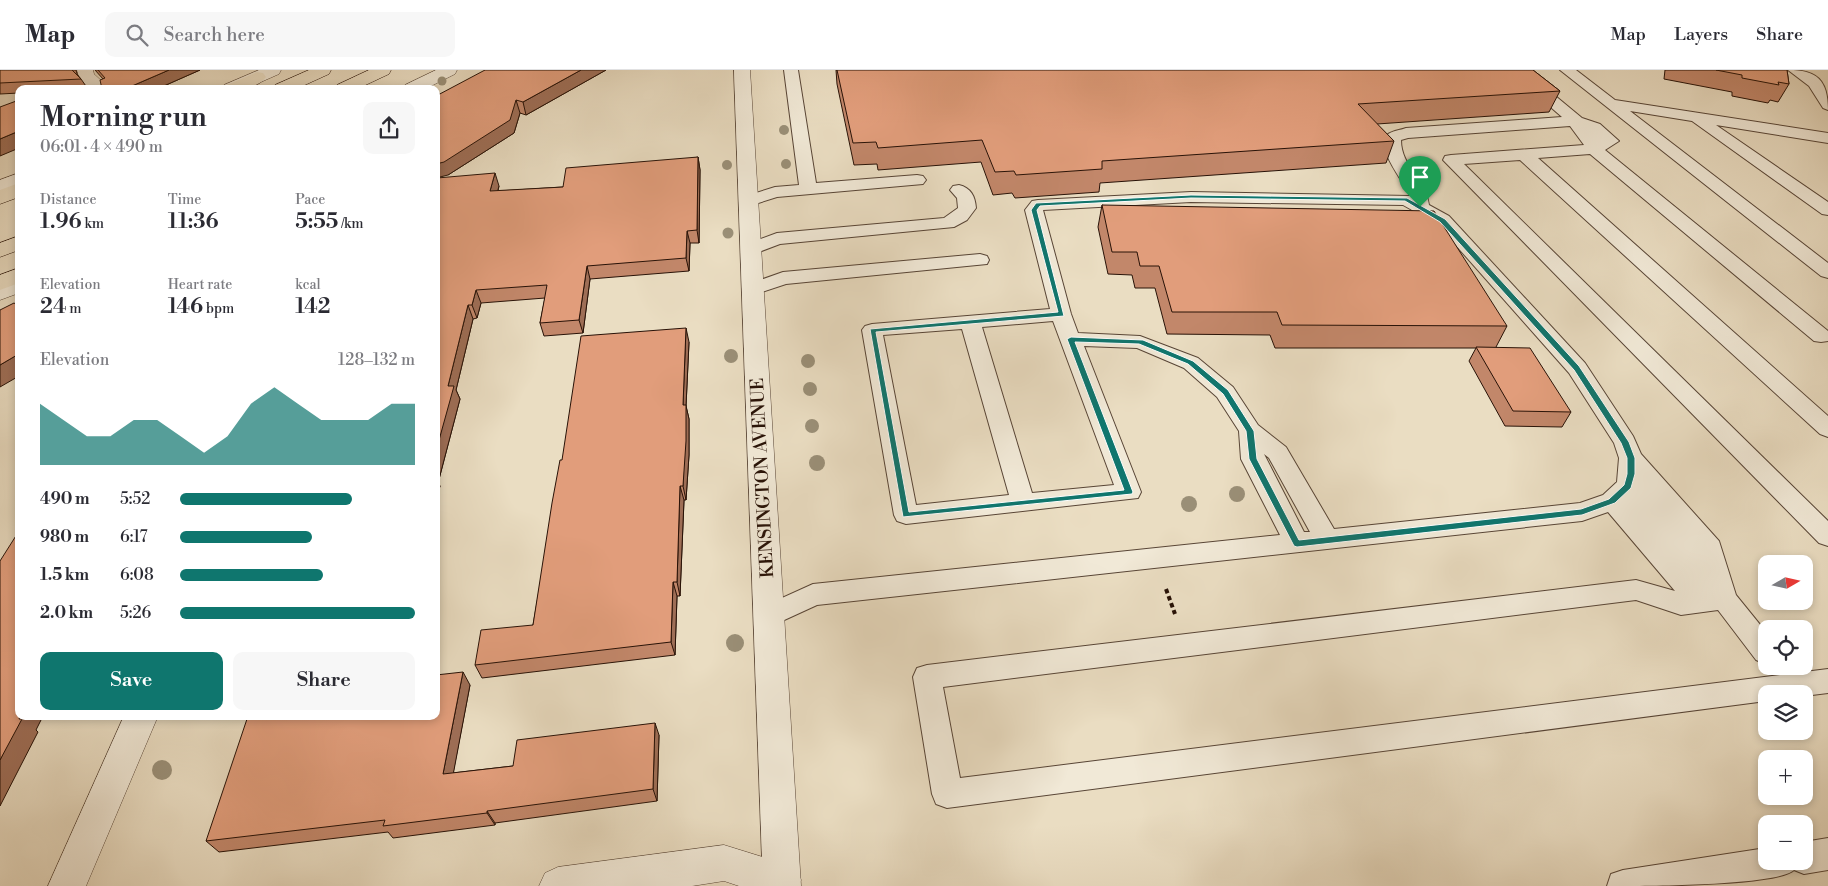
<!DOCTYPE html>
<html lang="en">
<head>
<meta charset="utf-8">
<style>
	:root { --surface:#fff; --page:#f7f7f7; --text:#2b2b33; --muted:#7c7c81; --line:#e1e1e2; --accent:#0f766e }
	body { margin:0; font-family:"Libre Bodoni",serif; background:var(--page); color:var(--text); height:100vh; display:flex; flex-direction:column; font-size:19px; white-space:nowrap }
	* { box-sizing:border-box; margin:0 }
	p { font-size:16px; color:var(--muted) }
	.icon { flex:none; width:28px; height:28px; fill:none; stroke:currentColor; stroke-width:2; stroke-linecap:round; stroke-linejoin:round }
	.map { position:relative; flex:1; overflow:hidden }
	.details { position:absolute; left:15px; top:15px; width:425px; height:635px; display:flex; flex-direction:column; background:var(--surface); border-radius:10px; box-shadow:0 2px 8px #0003 }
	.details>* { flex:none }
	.needle { width:32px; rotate:81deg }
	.fabs { position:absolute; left:1758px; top:485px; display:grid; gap:10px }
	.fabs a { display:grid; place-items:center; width:55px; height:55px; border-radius:10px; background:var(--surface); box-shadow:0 2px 8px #0003; font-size:25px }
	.pin { position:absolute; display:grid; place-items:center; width:42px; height:42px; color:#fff; margin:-51px -21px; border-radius:50% 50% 50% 0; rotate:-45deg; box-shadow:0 0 5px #0007 }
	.pin .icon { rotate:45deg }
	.round { display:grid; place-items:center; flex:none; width:52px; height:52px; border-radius:10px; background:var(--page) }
	.headline { display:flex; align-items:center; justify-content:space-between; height:85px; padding:0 25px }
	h1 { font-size:28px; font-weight:600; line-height:38px }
	.metrics { display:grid; grid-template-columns:repeat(3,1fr); gap:8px; height:85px; padding:5px 25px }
	.metrics div { display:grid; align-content:center }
	.metrics b { font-size:21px; font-weight:600 }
	.metrics small { font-size:14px; font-weight:400 }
	.metrics p { font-size:14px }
	.chart { height:140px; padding:10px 25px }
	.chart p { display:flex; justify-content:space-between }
	.chart svg { width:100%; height:90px; margin-top:5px; fill:var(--accent); opacity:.7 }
	.primary-button { display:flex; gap:10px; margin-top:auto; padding:10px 25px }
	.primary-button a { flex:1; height:58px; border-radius:10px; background:var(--accent); color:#fff; font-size:20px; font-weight:600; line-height:58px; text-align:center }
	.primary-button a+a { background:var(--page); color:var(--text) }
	ul { padding:0 25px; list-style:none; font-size:16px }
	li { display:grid; grid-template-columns:80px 60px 1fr; align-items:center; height:38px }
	li i { height:12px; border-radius:6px; background:var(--accent) }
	header { display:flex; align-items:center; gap:30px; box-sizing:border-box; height:70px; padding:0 25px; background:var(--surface); border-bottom:1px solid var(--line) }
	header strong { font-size:24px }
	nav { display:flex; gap:28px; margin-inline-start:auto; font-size:18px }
	.search { width:350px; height:45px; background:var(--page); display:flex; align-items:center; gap:12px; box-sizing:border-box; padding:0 18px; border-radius:10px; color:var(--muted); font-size:19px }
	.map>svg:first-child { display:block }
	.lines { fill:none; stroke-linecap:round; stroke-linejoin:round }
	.service-casing { stroke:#584536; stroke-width:2 }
	.minor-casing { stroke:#584536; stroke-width:1 }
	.tertiary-casing { stroke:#584536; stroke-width:1 }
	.trunk-casing { stroke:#281207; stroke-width:1 }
	.path { stroke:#281207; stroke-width:4; stroke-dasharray:4.5 3; stroke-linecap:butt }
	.service { fill:#f1e9d7; fill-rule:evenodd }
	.minor { fill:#f1e9d7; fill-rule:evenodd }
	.tertiary { fill:#f1e9d7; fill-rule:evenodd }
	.trunk { fill:#eaddc2; fill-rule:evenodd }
	.tree { fill:#9a8f77 }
	.wall { fill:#c2876a; stroke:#281207 }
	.shaded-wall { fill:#9e6e56; stroke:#281207 }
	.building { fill:#e19d7b; stroke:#281207 }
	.route { fill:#0f766e; stroke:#fff; fill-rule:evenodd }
	.labels { text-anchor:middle; stroke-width:4.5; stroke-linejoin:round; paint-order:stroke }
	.street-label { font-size:18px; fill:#281207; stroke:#f1e9d7 }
</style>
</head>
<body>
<header>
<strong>Map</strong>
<div class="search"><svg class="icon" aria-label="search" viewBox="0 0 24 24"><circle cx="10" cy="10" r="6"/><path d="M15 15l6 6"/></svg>Search here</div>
<nav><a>Map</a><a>Layers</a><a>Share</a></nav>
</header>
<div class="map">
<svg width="1828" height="816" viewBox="0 0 1828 816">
	<rect width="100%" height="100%" fill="#eaddc2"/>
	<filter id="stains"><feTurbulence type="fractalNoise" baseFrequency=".004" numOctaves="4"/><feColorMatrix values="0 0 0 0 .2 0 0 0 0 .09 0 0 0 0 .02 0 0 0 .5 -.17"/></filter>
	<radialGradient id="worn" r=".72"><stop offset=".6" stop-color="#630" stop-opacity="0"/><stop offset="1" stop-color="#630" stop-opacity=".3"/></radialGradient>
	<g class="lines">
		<g class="service-casing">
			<g id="service">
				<polygon points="784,0 798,0 816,113 917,105 923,106 926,110 923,114 777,127 749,136 743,135 740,131 743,127 775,117 799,115"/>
				<path d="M1508 0H1524L1582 48 1600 54 1619 71 1605 80 1828 261V271L1821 272 1814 271 1590 84 1538 88 1828 346V367L1820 364 1520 90 1464 94 1828 451V476L1819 473 1443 90 1445 86 1451 85 1584 75 1570 56 1408 68 1401 70C1401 97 1426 109 1429 135L1449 146 1585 293 1633 366 1641 384 1719 471 1736 525 1766 562V594L1756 590 1718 540 1681 545 1636 530 943 617 960 708 1828 599V623L1804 626V624H1766V631L947 738 936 734 932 724 913 607 917 598 927 595 1636 510 1675 521 1608 442 1582 451 817 535 769 557 760 554 756 546 760 538 813 514 1280 465 1241 389 1239 361 1217 327 1184 298 1137 278 1084 276 1141 422 1138 428 906 454 897 451 894 445 862 260 865 256 872 254 1050 239 1025 140 1032 131 1038 130 1191 122 1410 126C1406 114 1374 77 1387 65 1391 61 1401 60 1406 58L1562 47ZM1191 132 1403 135 1437 154 1569 303 1614 373 1619 388 1617 412 1603 425 1580 433 1334 459 1286 377 1258 355 1233 317 1198 288 1140 266 1078 263 1071 244 1043 140ZM1053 251 1114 415 1032 423 982 257ZM962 259 1009 425 916 435 883 265ZM1264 384 1269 388 1310 462H1304Z"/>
				<polygon points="1560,0 1576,0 1615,30 1828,63 1828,73 1716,55 1828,132 1828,145 1822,144 1692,51 1630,41 1828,193 1828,208 1821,206"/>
				<path d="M1788 0C1817 0 1828 10 1828 40L1823 38 1809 16Z"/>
				<path d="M959 115C971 118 975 126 976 138L967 150 954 157 780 174 751 185 744 183 742 179 744 175 777 163 944 148 958 138 957 128 950 120 953 116Z"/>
				<polygon points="980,184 987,186 989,190 987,194 786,214 753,225 746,223 743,219 746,215 783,202"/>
				<path d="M1828 768V800L1804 804 1794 800C1777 816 1638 816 1607 816L1611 804 1623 800 1766 778V791H1804V772Z"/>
			</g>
		</g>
		<g class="minor-casing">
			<g id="minor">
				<polygon points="77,0 93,0 94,4 110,19 90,19 80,10"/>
				<polygon points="259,0 281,0 279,4 245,19 221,19 224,15"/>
				<polygon points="436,0 457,0 455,4 425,19 402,19 405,15"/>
				<polygon points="19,103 19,116 0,123 0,110"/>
				<polygon points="19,207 19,223 0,230 0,214"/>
				<polygon points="124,646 158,646 86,816 48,816"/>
				<polygon points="724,775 795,797 801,810 798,816 739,816 724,811 692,816 539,816 545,803 558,797"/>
			</g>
		</g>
		<g class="tertiary-casing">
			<polygon id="tertiary" points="734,0 750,0 801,816 763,816"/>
		</g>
		<g class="trunk-casing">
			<g id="trunk">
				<polygon points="309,0 331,0 329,4 296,19 272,19 275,15"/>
				<polygon points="369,0 391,0 389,4 357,19 334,19 337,15"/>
				<path d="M257 2 263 3 266 7C256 20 239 19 224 19L227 15Z"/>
				<polygon points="19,113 19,127 0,134 0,120"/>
				<polygon points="19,166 19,180 0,187 0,173"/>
				<polygon points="19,198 19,213 0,220 0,205"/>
			</g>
		</g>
		<polyline class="path" points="1166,519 1175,544"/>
		<use href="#service" class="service"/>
		<use href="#minor" class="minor"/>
		<use href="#tertiary" class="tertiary"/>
		<use href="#trunk" class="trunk"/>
	</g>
	<g class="tree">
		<circle cx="442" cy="11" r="4.5"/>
		<circle cx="784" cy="60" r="5"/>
		<circle cx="786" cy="94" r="5"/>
		<circle cx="727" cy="95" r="5"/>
		<circle cx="728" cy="163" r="5.5"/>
		<circle cx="731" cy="286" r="7"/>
		<circle cx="808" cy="291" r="7"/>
		<circle cx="810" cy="319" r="7"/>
		<circle cx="812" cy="356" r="7"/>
		<circle cx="817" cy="393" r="8"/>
		<circle cx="1237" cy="424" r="8"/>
		<circle cx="1189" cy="434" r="8"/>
		<circle cx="735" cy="573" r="9"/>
		<circle cx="162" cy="700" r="10"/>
	</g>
	<g class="wall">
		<polygon points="0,0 76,0 77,4 81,9 88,19 19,19 19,23 0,24"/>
		<polygon points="95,0 200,0 157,19 102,19 103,9"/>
		<polygon points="485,0 606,0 526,45 520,43 514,63 448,105"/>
		<polygon points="836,0 1533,0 1560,21 1549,42 1377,54 1394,71 1386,93 1100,113 1099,122 1015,128 1012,123 993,125 981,92 878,100 877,94 854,95 837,14"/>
		<polygon points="1665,0 1787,0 1789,14 1778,32 1770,30 1768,33 1732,26 1732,22 1664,9"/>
		<polygon points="698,87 700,100 699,173 690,173 689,201 590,209 583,263 544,266 540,253 545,228 481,233 477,248 473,249 456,320 460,329 438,413 440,416 436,430 436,111 499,116 498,121 563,117"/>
		<polygon points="1102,135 1507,256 1496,277 1571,342 1562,357 1505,356 1469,291 1476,278 1275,278 1270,265 1167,264 1155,218 1135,218 1132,205 1108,204 1098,157"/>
		<polygon points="689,272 686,336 689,349 689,385 686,430 684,430 680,526 677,526 675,585 482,608 475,595 533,555 562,390"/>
		<polygon points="470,615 453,703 513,696 659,665 657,731 495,753 495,755 393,768 388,762 219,782 206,771"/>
	</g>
	<g class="shaded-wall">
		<polygon points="169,0 200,0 157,19 125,19"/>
		<polygon points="581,0 606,0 526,45 523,32"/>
		<polygon points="516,30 520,43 514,63 448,105 436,108 436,94"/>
		<polygon points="19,61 19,78 0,86 0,69"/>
		<polygon points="698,87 700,100 699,173 697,160"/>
		<polygon points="495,103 499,116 494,134 490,121"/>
		<polygon points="687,161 690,173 689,201 686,188"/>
		<polygon points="587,196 590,209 583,263 579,250"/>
		<polygon points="476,220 481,233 477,248 472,235"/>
		<polygon points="468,235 473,249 456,320 460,329 438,413 440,416 436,430 436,381 448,316"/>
		<polygon points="686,258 689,272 686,336 689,349 689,385 686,430 683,416 683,335"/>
		<polygon points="17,285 19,287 19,306 0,317 0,295"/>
		<polygon points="680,416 684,430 680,526 677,512"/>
		<polygon points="673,512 677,526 675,585 671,572"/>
		<polygon points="463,602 470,615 451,716 443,704"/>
		<polygon points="20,646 43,646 36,660 38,662 0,736 0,690"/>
		<polygon points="655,653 659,665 657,731 653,719"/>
		<polygon points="487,741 495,753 495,755 487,743"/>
	</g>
	<g class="building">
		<polygon points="0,0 72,0 81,9 0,13"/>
		<polygon points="98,0 169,0 125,19 102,19 100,10 105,8"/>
		<polygon points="485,0 581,0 523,32 516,30 510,50 444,92 436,94 436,26"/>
		<polygon points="837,0 1533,0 1560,21 1358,34 1394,71 1102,91 1102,99 1016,105 1014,101 995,102 982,70 878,78 876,72 853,73"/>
		<polygon points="1716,0 1787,0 1789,14 1778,12 1779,15 1742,8 1742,5"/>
		<polygon points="19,30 19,61 0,69 0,37"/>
		<polygon points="698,87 697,160 687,161 686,188 587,196 579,250 540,253 547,215 476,220 472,235 468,235 448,316 454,316 436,381 436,111 437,108 495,103 490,121 563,117 566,98"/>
		<polygon points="1102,135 1434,141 1507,256 1282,255 1277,242 1172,242 1159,196 1140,196 1137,182 1112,182"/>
		<polygon points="14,233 19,236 19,286 17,285 0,295 0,240"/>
		<polygon points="686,258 683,335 686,335 686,371 683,416 680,416 677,512 673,512 671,572 475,595 481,560 533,555 552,433 560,390 562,390 581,266"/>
		<polygon points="1476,277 1530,278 1571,342 1513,341"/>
		<polygon points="19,461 19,646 20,646 19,649 22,649 0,690 0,491"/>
		<polygon points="463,602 443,704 513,696 517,670 655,653 653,719 487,741 487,743 383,756 385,750 206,771 248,646 436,646 436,605"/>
	</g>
	<path class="route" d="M1191 125 1407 128 1445 149 1579 296 1629 372 1635 388V404L1631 418 1615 433 1582 445 1297 477 1294 476 1249 389 1246 361 1223 324 1188 294 1139 274 1075 272 1133 422 1132 424 903 447 870 259 1058 242 1031 140 1036 133ZM1191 128 1405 131 1440 152 1574 300 1621 373 1627 388V404L1624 415 1609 429 1581 439 1299 470 1257 389 1254 361 1228 320 1193 291 1143 270 1071 267 1067 269 1124 420 909 442 876 262 1064 246 1037 140 1040 136Z"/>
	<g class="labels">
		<g class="street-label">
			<text transform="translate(762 408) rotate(-93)" y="6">KENSINGTON AVENUE</text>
		</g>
	</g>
	<rect width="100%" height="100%" filter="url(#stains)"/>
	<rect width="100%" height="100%" fill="url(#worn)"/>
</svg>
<div class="fabs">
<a><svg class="needle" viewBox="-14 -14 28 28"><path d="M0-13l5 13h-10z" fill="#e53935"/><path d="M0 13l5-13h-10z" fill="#7c7c81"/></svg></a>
<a><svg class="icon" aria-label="locate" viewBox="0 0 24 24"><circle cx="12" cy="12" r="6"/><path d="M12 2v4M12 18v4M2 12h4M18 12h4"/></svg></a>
<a><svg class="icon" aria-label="layers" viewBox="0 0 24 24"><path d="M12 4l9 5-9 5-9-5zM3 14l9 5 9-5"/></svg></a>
<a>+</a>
<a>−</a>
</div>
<div class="pin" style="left:1420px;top:137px;background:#1e9e55"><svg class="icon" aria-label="arrive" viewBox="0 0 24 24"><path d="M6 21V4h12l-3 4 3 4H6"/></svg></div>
<section class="details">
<div class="headline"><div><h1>Morning run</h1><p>06:01 · 4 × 490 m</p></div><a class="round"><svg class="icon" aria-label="share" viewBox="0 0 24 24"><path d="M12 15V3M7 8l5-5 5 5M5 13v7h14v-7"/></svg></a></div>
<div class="metrics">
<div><p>Distance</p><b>1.96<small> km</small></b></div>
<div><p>Time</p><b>11:36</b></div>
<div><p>Pace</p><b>5:55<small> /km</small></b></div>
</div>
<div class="metrics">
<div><p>Elevation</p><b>24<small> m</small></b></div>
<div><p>Heart rate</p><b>146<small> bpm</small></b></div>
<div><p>kcal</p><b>142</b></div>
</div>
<div class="chart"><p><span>Elevation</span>128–132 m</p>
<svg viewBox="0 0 160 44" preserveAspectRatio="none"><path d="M0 44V14L10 22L20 30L30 30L40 22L50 22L60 30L70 38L80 30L90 14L100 6L110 14L120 22L130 22L140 22L150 14L160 14V44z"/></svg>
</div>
<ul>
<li><b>490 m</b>5:52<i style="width:73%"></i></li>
<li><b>980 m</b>6:17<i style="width:56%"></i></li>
<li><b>1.5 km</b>6:08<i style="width:61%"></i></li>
<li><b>2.0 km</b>5:26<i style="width:100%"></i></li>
</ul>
<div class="primary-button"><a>Save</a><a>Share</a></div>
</section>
</div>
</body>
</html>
